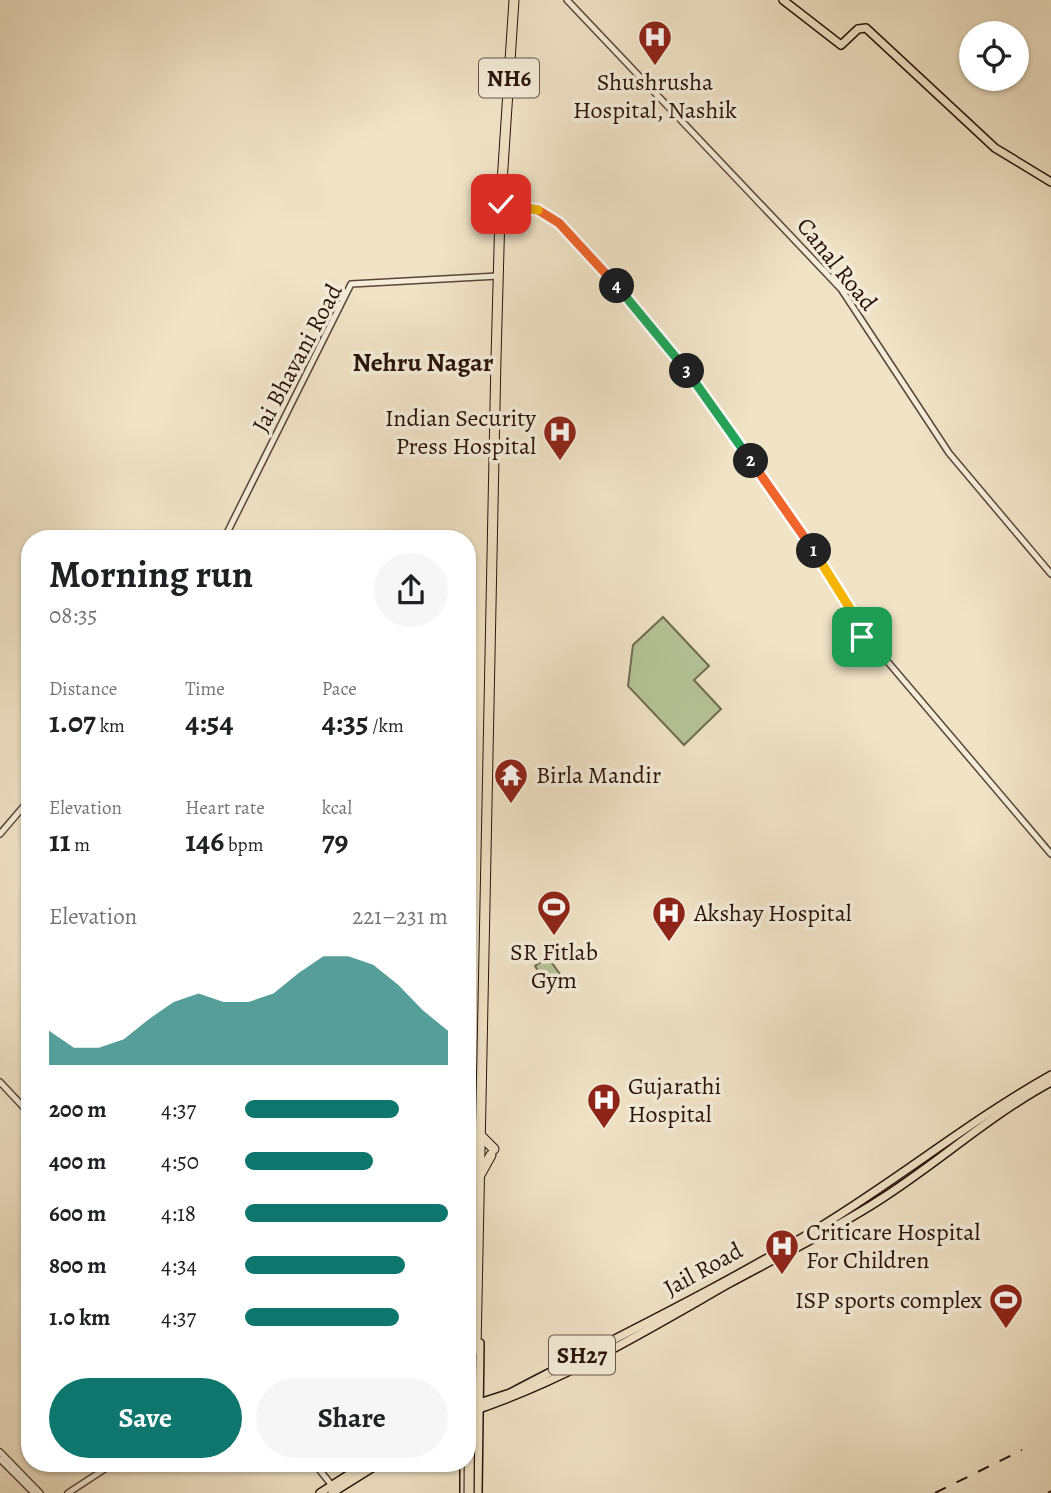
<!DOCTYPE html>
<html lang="en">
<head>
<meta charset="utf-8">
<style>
	:root { --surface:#fff; --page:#f6f6f6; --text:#202124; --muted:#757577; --accent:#0f766e }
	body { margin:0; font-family:Alegreya,serif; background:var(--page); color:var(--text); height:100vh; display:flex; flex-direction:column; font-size:26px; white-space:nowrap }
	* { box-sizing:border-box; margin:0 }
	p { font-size:23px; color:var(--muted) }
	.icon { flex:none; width:38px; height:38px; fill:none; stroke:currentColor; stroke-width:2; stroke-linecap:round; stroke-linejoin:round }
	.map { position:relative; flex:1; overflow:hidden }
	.side { position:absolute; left:21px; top:530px; width:455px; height:942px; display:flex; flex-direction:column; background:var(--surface); border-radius:28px; box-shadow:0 2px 5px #0004 }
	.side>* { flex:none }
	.tools { position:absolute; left:959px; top:21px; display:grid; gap:14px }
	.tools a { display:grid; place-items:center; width:70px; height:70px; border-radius:50%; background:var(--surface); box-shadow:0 2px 5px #0004; font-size:35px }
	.pin { position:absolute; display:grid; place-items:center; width:60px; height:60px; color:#fff; margin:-30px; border-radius:14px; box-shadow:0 4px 10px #0006 }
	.km { position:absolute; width:35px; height:35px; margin:-18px; border-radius:50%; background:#222; color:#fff; font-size:19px; line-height:35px; text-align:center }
	.round { display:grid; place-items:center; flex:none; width:74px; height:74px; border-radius:37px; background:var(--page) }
	.headline { display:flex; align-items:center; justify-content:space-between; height:119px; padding:0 28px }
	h1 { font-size:38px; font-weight:700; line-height:52px }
	.stats { display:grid; grid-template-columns:repeat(3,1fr); gap:10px; height:119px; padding:7px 28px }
	.stats div { display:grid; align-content:center }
	.stats b { font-size:30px; font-weight:700 }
	.stats small { font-size:19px; font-weight:400 }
	.stats p { font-size:19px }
	.chart { height:196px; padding:14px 28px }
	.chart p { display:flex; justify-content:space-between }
	.chart svg { width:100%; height:126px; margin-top:7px; fill:var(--accent); opacity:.7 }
	.action { display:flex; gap:14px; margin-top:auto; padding:14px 28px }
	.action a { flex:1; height:80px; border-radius:42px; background:var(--accent); color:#fff; font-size:28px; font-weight:700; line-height:80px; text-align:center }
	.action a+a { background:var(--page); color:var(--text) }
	ul { padding:0 28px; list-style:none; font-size:23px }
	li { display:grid; grid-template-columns:112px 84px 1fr; align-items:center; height:52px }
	li i { height:18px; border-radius:9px; background:var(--accent) }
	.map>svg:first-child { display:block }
	.green { fill:#b5c598; stroke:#6e6c51; stroke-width:2 }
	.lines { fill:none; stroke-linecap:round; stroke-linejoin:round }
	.minor-casing { stroke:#5a4639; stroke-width:8 }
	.major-casing { stroke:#28120a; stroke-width:10 }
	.highway-casing { stroke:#28120a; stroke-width:11 }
	.minor { stroke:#f5edda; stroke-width:5 }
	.major { stroke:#f0e3c6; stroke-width:7 }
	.highway { stroke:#f0e3c6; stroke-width:9 }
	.rail { stroke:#28120a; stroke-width:2; stroke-dasharray:12 12; stroke-linecap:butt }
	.highway-bridge-casing { stroke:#28120a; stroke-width:11; stroke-linecap:butt }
	.highway-bridge { stroke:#f0e3c6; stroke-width:9 }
	.split-1-casing { stroke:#fff; stroke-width:14 }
	.split-2-casing { stroke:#fff; stroke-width:14 }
	.split-3-casing { stroke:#fff; stroke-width:14 }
	.split-4-casing { stroke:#fff; stroke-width:14 }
	.split-5-casing { stroke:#fff; stroke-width:14 }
	.split-6-casing { stroke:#fff; stroke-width:14 }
	.split-1 { stroke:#f5b400; stroke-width:9 }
	.split-2 { stroke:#f0652b; stroke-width:9 }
	.split-3 { stroke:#22a559; stroke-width:9 }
	.split-4 { stroke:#22a559; stroke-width:9 }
	.split-5 { stroke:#f0652b; stroke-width:9 }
	.split-6 { stroke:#f5b400; stroke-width:9 }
	.labels { text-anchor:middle; stroke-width:7; stroke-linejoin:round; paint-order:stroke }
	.shield { fill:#f5edda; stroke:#665448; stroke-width:2 }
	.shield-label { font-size:23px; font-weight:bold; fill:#28120a }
	.poi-label { font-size:24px; fill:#28120a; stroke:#f5edda; text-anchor:start }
	.street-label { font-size:24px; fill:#28120a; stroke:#f5edda }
	.neighbourhood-label { font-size:26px; font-weight:bold; fill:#28120a; stroke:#f5edda }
</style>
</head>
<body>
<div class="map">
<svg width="1051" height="1493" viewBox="0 0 1051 1493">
	<rect width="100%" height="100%" fill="#f0e3c6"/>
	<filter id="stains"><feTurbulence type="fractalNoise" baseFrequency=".00286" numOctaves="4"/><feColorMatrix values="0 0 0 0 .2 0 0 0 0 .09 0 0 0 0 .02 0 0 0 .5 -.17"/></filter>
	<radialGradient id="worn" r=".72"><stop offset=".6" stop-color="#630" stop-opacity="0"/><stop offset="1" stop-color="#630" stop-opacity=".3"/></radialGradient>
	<g class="green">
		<polygon points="663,617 709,666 694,680 721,709 684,745 628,686 633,645"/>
		<polygon points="548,957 566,983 552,992 535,966"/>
	</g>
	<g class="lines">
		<g class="minor-casing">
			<g id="minor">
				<polyline points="567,0 841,289 949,453 1051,574"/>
				<polyline points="501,204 537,210 559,223 651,323 790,513 854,615"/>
				<polyline points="224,539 351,284 498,276"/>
				<circle cx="858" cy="625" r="12"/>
				<polyline points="865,635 1051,854"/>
				<polyline points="0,834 30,799"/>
				<polyline points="0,1082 30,1114"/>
				<polyline points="467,1166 479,1159"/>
				<polyline points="0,1452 40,1493"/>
				<polyline points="0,1459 34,1493"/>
				<polyline points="314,1463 334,1488"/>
				<polyline points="68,1493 114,1463"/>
			</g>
		</g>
		<g class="major-casing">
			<g id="major">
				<polyline points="783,0 841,45 858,29 866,28 995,148 1051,182"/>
				<path d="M467 1407 510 1393C613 1339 720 1288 820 1227 899 1179 971 1120 1051 1075"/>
				<path d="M467 1413C560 1383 644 1332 728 1284 779 1256 832 1231 881 1199 939 1162 990 1115 1051 1082"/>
				<polyline points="320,1493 367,1463"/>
				<polyline points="332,1493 380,1463"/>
				<polyline points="464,1493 464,1463"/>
				<polyline points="478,1493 480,1343"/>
			</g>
		</g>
		<g class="highway-casing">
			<g id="highway">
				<polyline points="480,1135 494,1149"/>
				<polyline points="467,1154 473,1142"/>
				<polyline points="480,1175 491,1155"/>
				<polyline points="470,1282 472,1191"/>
				<polyline points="476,1349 496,358 500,213 514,0"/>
			</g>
		</g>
		<use href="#minor" class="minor"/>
		<use href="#major" class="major"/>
		<use href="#highway" class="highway"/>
		<g class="rail">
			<polyline points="935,1493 1022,1450"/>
			<polyline points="1048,1493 1051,1491"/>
		</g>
		<g class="highway-bridge-casing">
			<polyline id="highway-bridge" points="469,1493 470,1346"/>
		</g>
		<use href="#highway-bridge" class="highway-bridge"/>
	</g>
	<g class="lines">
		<g class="split-1-casing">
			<polyline id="split-1" points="814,551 854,615 847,623 849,632 862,637"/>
		</g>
		<g class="split-2-casing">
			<polyline id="split-2" points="751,461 814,551"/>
		</g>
		<g class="split-3-casing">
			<polyline id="split-3" points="687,371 751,461"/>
		</g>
		<g class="split-4-casing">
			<polyline id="split-4" points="617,286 687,371"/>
		</g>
		<g class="split-5-casing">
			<polyline id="split-5" points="538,210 559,223 617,286"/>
		</g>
		<g class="split-6-casing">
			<polyline id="split-6" points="501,204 538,210"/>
		</g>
		<use href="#split-1" class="split-1"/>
		<use href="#split-2" class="split-2"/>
		<use href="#split-3" class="split-3"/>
		<use href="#split-4" class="split-4"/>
		<use href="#split-5" class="split-5"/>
		<use href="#split-6" class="split-6"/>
	</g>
	<defs>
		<g id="hospital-pin" transform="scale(1.75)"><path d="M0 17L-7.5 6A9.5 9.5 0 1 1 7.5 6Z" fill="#8f2418" stroke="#f5edda"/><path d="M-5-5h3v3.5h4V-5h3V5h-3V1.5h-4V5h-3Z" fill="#fff"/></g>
		<g id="temple-pin" transform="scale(1.75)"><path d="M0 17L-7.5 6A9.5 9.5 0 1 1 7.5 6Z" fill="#8f2418" stroke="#f5edda"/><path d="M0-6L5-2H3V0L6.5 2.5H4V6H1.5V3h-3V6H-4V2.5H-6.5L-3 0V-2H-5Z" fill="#fff"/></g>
		<g id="stadium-pin" transform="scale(1.75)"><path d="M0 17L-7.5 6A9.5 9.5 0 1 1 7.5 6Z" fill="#8f2418" stroke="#f5edda"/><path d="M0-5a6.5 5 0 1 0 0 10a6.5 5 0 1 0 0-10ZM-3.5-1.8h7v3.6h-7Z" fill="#fff"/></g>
	</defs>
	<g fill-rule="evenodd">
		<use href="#hospital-pin" x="655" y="37"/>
		<use href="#hospital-pin" x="560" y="432"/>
		<use href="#temple-pin" x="511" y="775"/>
		<use href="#stadium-pin" x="554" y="907"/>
		<use href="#hospital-pin" x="669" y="913"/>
		<use href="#hospital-pin" x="604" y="1100"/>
		<use href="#hospital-pin" x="782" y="1246"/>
		<use href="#stadium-pin" x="1006" y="1300"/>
	</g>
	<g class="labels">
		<g class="shield">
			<rect x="479" y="58.5" width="60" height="39" rx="5"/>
			<rect x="549" y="1335.5" width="66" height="39" rx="5"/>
		</g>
		<g class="shield-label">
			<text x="509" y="86">NH6</text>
			<text x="582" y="1363">SH27</text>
		</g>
		<g class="poi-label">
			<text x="655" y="90" text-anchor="middle">Shushrusha<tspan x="655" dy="28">Hospital, Nashik</tspan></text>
			<text x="536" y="426" text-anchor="end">Indian Security<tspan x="536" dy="28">Press Hospital</tspan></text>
			<text x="536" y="783">Birla Mandir</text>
			<text x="694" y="921">Akshay Hospital</text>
			<text x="554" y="960" text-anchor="middle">SR Fitlab<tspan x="554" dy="28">Gym</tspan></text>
			<text x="628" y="1094">Gujarathi<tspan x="628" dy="28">Hospital</tspan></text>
			<text x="806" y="1240">Criticare Hospital<tspan x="806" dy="28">For Children</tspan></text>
			<text x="982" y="1308" text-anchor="end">ISP sports complex</text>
		</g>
		<g class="street-label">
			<text transform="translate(837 264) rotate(51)" y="8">Canal Road</text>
			<text transform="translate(297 358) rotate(-62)" y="8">Jai Bhavani Road</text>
			<text transform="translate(703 1269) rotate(-29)" y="8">Jail Road</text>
		</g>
		<g class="neighbourhood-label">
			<text x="423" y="371">Nehru Nagar</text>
		</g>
	</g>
	<rect width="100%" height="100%" filter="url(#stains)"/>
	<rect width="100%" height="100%" fill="url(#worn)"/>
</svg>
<div class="tools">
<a><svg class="icon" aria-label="locate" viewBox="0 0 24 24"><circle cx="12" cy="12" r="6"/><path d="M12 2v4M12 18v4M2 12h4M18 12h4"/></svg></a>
</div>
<div class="pin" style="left:862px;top:637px;background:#1e9e55"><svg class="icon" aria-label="arrive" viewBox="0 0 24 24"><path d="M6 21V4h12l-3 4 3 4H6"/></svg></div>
<div class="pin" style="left:501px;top:204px;background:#d93025"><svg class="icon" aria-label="check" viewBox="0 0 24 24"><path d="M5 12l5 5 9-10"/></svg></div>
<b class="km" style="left:814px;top:551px">1</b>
<b class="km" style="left:751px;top:461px">2</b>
<b class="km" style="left:687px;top:371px">3</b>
<b class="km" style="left:617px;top:286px">4</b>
<section class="side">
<div class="headline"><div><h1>Morning run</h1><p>08:35</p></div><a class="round"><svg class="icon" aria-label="share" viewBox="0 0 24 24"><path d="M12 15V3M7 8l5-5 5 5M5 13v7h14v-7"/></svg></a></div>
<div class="stats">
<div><p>Distance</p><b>1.07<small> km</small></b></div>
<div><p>Time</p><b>4:54</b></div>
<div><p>Pace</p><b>4:35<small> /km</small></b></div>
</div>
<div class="stats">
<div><p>Elevation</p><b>11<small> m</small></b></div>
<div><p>Heart rate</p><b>146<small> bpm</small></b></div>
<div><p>kcal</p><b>79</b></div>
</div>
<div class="chart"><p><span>Elevation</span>221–231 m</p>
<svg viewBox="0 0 160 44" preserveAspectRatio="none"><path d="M0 44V32L10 38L20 38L30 35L40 28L50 22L60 19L70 22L80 22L90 19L100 12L110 6L120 6L130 9L140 16L150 25L160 32V44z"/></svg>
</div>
<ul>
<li><b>200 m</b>4:37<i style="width:76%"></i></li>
<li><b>400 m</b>4:50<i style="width:63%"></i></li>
<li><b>600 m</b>4:18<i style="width:100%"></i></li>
<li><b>800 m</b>4:34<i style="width:79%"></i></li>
<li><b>1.0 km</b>4:37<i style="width:76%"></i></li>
</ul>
<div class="action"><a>Save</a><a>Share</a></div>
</section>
</div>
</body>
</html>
